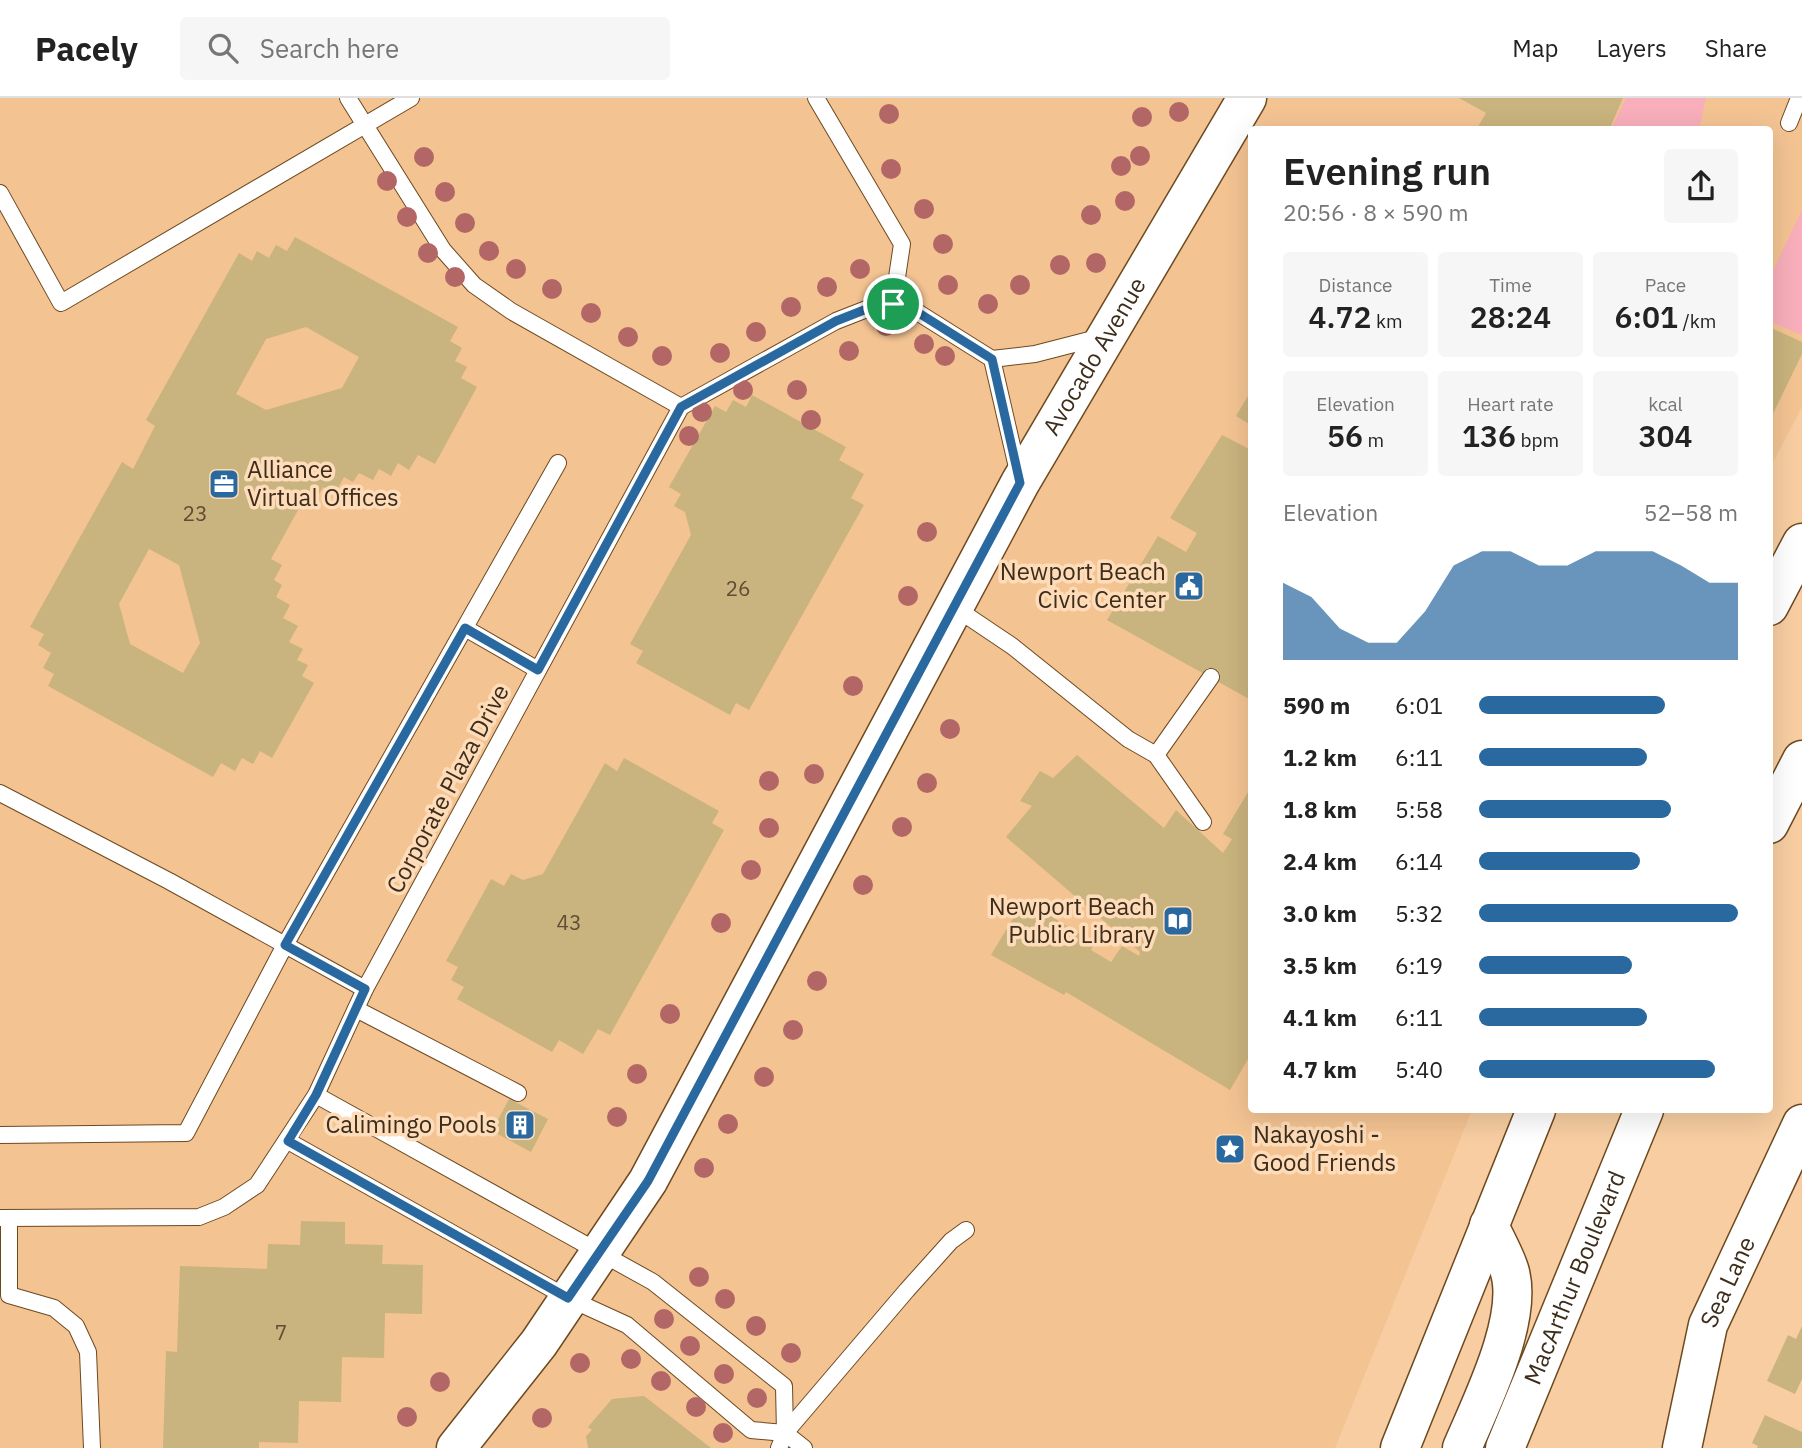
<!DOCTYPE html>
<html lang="en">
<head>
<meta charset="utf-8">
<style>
	:root { --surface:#fff; --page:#f6f6f6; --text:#222; --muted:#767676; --line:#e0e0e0; --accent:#2a69a0 }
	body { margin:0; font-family:"IBM Plex Sans",sans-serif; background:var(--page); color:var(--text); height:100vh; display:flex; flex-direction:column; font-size:26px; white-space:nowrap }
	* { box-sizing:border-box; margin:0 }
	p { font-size:23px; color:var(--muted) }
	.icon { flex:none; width:38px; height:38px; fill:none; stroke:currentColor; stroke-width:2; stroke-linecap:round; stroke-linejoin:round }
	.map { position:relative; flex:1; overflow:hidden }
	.sheet { position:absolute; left:1248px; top:28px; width:525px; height:987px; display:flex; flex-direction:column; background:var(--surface); border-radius:7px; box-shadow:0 7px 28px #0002 }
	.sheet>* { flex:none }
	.pin { position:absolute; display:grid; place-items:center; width:60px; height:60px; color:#fff; margin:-30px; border:4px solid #fff; border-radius:50%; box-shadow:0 2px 7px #0007 }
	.round { display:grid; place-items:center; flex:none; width:74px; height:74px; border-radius:7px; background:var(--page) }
	.summary { display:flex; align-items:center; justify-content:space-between; height:119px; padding:0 35px }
	h1 { font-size:38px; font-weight:600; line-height:52px }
	.stats { display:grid; grid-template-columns:repeat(3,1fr); gap:10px; height:119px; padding:7px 35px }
	.stats div { display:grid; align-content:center; border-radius:7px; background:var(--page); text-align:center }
	.stats b { font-size:30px; font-weight:600 }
	.stats small { font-size:19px; font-weight:400 }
	.stats p { font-size:19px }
	.chart { height:196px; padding:14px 35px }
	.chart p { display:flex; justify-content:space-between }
	.chart svg { width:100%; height:126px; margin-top:7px; fill:var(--accent); opacity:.7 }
	ul { padding:0 35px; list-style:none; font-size:23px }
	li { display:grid; grid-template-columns:112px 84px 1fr; align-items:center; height:52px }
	li i { height:18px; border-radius:9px; background:var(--accent) }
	header { display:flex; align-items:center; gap:42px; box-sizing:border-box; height:98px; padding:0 35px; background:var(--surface); border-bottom:2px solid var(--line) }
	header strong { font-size:33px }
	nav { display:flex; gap:38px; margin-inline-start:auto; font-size:24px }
	.search { width:490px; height:63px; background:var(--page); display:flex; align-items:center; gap:18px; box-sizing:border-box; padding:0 24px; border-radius:7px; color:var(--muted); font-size:26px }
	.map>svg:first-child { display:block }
	.built { fill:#f3c392 }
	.green { fill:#f8aebb }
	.building { fill:#c9b37e; fill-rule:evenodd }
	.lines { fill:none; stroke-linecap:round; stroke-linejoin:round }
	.lane-casing { stroke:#6d4920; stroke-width:18 }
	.secondary-casing { stroke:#6d4920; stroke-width:41 }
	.primary-casing { stroke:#6d4920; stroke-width:41 }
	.lane { stroke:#fff; stroke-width:16 }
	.secondary { stroke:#fff; stroke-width:38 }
	.primary { stroke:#fff; stroke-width:38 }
	.tree { fill:#b26766 }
	.route-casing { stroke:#fff; stroke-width:14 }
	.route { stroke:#2a69a0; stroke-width:9 }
	.labels { text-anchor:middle; stroke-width:7; stroke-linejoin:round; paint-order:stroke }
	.number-label { font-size:21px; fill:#604e34 }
	.street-label { font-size:24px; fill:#3d2d1b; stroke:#fedcb9 }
	.poi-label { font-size:24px; fill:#3d2d1b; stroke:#fedcb9; text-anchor:end }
</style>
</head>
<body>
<header>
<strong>Pacely</strong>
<div class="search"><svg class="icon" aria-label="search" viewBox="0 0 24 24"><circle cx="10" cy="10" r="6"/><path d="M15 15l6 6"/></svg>Search here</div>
<nav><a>Map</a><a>Layers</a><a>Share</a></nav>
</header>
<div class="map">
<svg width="1802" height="1350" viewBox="0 0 1802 1350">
	<rect width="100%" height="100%" fill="#f7cda1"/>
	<polygon class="built" points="0,0 1802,0 1802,309 1769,372 1769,32 1251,32 1251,1012 1472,1012 1335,1350 0,1350"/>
	<g class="green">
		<polygon points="1626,0 1706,0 1699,31 1611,31"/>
		<polygon points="1802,112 1802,237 1769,223 1769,181"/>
	</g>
	<g class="building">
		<polygon points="1459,0 1623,0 1609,32 1476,32 1486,15"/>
		<path d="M295 139 458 229 450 243 462 250 455 263 467 269 461 280 477 289 435 366 418 357 409 372 398 365 391 378 379 371 373 382 359 375 353 384 344 379 335 396 323 389 317 399 308 394 271 461 282 467 274 482 282 487 276 499 290 507 283 520 298 528 289 544 303 551 297 562 308 567 302 578 314 585 272 660 260 653 253 666 242 660 235 673 221 665 213 679 48 588 54 576 43 570 51 555 38 547 44 536 30 529 122 364 133 371 155 328 146 322 239 155 252 163 257 153 269 160 276 147 287 153ZM306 229 359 259 342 290 266 312 236 296 266 241ZM149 451 179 467 200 545 183 575 130 546 119 506Z"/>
		<polygon points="1769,229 1802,244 1802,256 1769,324"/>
		<polygon points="1251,293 1251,327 1236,318"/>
		<polygon points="752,297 846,349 839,362 864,376 851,400 864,407 749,612 736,605 730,617 636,565 643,553 630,546 691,437 685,414 674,408 681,396 669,389 715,308 726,314 733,302 746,309"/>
		<polygon points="1222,337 1251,352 1251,602 1107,522 1158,438 1186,454 1197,435 1170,420"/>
		<polygon points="1077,657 1164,730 1176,712 1223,755 1232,741 1223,736 1251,689 1251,956 1230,992 1066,894 1064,897 991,857 1024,802 1095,845 1091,852 1111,864 1122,848 1139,858 1140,854 1006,739 1032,708 1020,703 1040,673 1053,680"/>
		<polygon points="624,660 719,713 712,725 724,732 610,937 598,931 583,956 559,942 552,954 457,901 464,889 451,882 458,869 446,863 491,781 504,788 511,776 523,782 543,776 605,665 617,673"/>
		<polygon points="509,1001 548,1021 531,1054 492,1033"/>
		<polygon points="301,1123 345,1124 345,1146 383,1147 382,1166 423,1167 422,1216 385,1215 384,1260 342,1259 341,1304 299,1303 298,1345 259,1344 259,1350 163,1350 166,1253 177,1254 180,1168 267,1171 268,1146 300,1147"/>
		<polygon points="1802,1228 1802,1281 1795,1296 1767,1283 1788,1237 1796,1241"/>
		<polygon points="644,1298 711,1350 588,1350 586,1338 592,1332 588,1329 612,1301"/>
		<polygon points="1765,1317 1802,1334 1802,1350 1757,1350 1758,1348 1752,1345"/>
	</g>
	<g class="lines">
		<g class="lane-casing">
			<g id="lane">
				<polyline points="348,0 443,152 474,187 511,213 681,309 836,223 882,205 906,207 992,261 1019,378"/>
				<polyline points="816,0 902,146 893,206"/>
				<polyline points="1789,25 1799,0"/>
				<polyline points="0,95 61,205 411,0"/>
				<polyline points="992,261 1035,256 1101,239"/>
				<polyline points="954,509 1012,548 1128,641 1156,657 1203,724"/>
				<polyline points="465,530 538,572"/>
				<polyline points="1156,657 1211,579"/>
				<polyline points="0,695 169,783 365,891"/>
				<polyline points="356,911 518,995"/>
				<polyline points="316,997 653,1184 784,1288 785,1335"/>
				<polyline points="0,1037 186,1035 285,847 558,365"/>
				<polyline points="288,1043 568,1200 627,1227 751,1332 785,1335 804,1350"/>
				<polyline points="0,1120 199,1119 224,1109 257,1087 316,997 365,891 681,309"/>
				<polyline points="9,1120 9,1197 54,1210 76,1228 88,1254 92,1350"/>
				<polyline points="779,1350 785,1335 907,1192 951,1143 966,1132"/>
			</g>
		</g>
		<g class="secondary-casing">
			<g id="secondary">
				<path id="s1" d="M456 1350 539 1245 648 1083 1020 385 1247 0"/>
				<path id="s2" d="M1682 1350 1708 1227 1802 1026"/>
			</g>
		</g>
		<g class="primary-casing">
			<g id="primary">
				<polyline points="1769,508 1802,445"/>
				<polyline points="1769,726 1802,662"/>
				<polyline points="1400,1350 1536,1012"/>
				<path d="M1462 1350C1481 1305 1525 1219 1509 1171 1504 1156 1495 1141 1489 1127"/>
				<path id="s3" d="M1505 1350 1644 1012"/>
			</g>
		</g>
		<use href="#lane" class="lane"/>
		<use href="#secondary" class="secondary"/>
		<use href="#primary" class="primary"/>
	</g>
	<g class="tree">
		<circle cx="1179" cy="14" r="10"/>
		<circle cx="889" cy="16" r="10"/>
		<circle cx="1142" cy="19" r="10"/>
		<circle cx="1140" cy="58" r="10"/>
		<circle cx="424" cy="59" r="10"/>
		<circle cx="1121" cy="68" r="10"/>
		<circle cx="891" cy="71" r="10"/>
		<circle cx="387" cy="83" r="10"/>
		<circle cx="445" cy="94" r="10"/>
		<circle cx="1125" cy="103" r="10"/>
		<circle cx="924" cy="111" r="10"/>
		<circle cx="1091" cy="117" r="10"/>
		<circle cx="407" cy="119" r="10"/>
		<circle cx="465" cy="125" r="10"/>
		<circle cx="943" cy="146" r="10"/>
		<circle cx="489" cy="153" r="10"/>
		<circle cx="428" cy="155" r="10"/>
		<circle cx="1096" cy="165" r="10"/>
		<circle cx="1060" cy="167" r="10"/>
		<circle cx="516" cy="171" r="10"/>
		<circle cx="860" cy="171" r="10"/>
		<circle cx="455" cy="179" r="10"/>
		<circle cx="948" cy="187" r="10"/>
		<circle cx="1020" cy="187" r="10"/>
		<circle cx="827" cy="189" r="10"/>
		<circle cx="552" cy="191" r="10"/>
		<circle cx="988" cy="206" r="10"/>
		<circle cx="791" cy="209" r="10"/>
		<circle cx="591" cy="215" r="10"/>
		<circle cx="886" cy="228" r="10"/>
		<circle cx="756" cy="234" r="10"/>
		<circle cx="628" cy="239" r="10"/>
		<circle cx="924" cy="246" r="10"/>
		<circle cx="849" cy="253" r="10"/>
		<circle cx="720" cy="255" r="10"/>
		<circle cx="662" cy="258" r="10"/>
		<circle cx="945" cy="258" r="10"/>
		<circle cx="743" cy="292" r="10"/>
		<circle cx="797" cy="292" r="10"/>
		<circle cx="702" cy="314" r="10"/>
		<circle cx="811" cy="322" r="10"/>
		<circle cx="689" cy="338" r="10"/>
		<circle cx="927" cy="434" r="10"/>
		<circle cx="908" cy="498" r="10"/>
		<circle cx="853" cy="588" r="10"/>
		<circle cx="950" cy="631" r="10"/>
		<circle cx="814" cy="676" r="10"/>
		<circle cx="769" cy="683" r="10"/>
		<circle cx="927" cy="685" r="10"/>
		<circle cx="902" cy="729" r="10"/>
		<circle cx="769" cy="730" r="10"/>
		<circle cx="751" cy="772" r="10"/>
		<circle cx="863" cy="787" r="10"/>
		<circle cx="721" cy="825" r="10"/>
		<circle cx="817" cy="883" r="10"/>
		<circle cx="670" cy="916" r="10"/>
		<circle cx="793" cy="932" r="10"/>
		<circle cx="637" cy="976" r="10"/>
		<circle cx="764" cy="979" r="10"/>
		<circle cx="617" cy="1019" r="10"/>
		<circle cx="728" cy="1026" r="10"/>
		<circle cx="704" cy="1070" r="10"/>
		<circle cx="699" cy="1179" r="10"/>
		<circle cx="725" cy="1201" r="10"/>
		<circle cx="664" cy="1221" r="10"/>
		<circle cx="756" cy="1228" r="10"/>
		<circle cx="690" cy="1248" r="10"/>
		<circle cx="791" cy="1255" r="10"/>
		<circle cx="631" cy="1261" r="10"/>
		<circle cx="580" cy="1265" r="10"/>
		<circle cx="724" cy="1276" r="10"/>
		<circle cx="661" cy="1283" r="10"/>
		<circle cx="440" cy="1284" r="10"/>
		<circle cx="757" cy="1300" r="10"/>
		<circle cx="696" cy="1309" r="10"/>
		<circle cx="407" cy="1319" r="10"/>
		<circle cx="542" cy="1320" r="10"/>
		<circle cx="723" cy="1335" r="10"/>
	</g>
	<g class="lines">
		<g class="route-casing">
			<polygon id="route" points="882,205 906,207 992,261 1020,385 648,1083 568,1200 288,1043 316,997 365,891 285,847 465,530 538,572 681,309 836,223"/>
		</g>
		<use href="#route" class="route"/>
	</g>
	<defs>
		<g id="office-square" transform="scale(1.575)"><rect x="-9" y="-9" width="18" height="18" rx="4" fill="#2a69a0" stroke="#fedcb9"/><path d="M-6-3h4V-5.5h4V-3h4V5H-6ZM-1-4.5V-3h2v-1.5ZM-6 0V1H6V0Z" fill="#fff"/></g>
		<g id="civic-square" transform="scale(1.575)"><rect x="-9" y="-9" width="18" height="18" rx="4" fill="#2a69a0" stroke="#fedcb9"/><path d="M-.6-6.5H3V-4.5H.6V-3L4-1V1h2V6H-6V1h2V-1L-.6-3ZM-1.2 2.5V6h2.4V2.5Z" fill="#fff"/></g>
		<g id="library-square" transform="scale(1.575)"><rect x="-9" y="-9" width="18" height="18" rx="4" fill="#2a69a0" stroke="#fedcb9"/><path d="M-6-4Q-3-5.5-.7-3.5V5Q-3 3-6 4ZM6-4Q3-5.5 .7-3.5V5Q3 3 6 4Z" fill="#fff"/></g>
		<g id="building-square" transform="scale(1.575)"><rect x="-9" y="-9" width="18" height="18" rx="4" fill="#2a69a0" stroke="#fedcb9"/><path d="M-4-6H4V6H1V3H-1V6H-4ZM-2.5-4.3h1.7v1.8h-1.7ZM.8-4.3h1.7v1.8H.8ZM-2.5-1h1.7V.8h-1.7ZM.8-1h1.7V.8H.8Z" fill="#fff"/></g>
		<g id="sight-square" transform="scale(1.575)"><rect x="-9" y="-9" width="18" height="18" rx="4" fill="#2a69a0" stroke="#fedcb9"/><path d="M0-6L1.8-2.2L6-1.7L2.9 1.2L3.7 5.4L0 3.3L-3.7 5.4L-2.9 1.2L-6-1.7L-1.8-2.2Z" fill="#fff"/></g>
	</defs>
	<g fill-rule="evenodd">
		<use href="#office-square" x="224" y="386"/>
		<use href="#civic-square" x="1189" y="488"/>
		<use href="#library-square" x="1178" y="823"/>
		<use href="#building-square" x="520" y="1027"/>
		<use href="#sight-square" x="1230" y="1051"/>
	</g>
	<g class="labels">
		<g class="number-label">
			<text x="195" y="423">23</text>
			<text x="738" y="498">26</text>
			<text x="569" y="832">43</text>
			<text x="281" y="1242">7</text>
		</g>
		<g class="street-label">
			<text dy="8" stroke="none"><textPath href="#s1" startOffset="1267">Avocado Avenue</textPath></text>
			<text transform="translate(448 691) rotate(-62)" y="8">Corporate Plaza Drive</text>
			<text dy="8" stroke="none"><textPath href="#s3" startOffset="184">MacArthur Boulevard</textPath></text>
			<text dy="8" stroke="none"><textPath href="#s2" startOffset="173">Sea Lane</textPath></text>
		</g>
		<g class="poi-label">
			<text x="247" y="380" text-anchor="start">Alliance<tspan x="247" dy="28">Virtual Offices</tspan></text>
			<text x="1166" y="482">Newport Beach<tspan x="1166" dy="28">Civic Center</tspan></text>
			<text x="1155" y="817">Newport Beach<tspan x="1155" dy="28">Public Library</tspan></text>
			<text x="497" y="1035">Calimingo Pools</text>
			<text x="1253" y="1045" text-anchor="start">Nakayoshi -<tspan x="1253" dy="28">Good Friends</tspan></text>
		</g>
	</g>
</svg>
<div class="pin" style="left:893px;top:206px;background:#1e9e55"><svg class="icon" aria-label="arrive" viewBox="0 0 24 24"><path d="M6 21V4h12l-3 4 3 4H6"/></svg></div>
<section class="sheet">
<div class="summary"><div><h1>Evening run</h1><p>20:56 · 8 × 590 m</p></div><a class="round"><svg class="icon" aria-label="share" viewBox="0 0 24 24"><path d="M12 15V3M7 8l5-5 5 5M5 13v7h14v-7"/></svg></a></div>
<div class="stats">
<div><p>Distance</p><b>4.72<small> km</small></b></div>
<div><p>Time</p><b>28:24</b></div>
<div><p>Pace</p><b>6:01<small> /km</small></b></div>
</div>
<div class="stats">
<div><p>Elevation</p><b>56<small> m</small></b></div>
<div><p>Heart rate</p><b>136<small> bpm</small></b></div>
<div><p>kcal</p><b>304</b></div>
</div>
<div class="chart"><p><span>Elevation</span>52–58 m</p>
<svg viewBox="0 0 160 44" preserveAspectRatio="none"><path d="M0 44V17L10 22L20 33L30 38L40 38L50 27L60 11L70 6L80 6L90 11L100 11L110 6L120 6L130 6L140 11L150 17L160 17V44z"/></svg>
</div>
<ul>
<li><b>590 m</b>6:01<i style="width:72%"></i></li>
<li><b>1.2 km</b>6:11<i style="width:65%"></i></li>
<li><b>1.8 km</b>5:58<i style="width:74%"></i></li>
<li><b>2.4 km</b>6:14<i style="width:62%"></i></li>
<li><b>3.0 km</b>5:32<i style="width:100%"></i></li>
<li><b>3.5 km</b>6:19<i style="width:59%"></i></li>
<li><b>4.1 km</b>6:11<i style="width:65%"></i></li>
<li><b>4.7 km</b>5:40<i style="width:91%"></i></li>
</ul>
</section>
</div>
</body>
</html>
